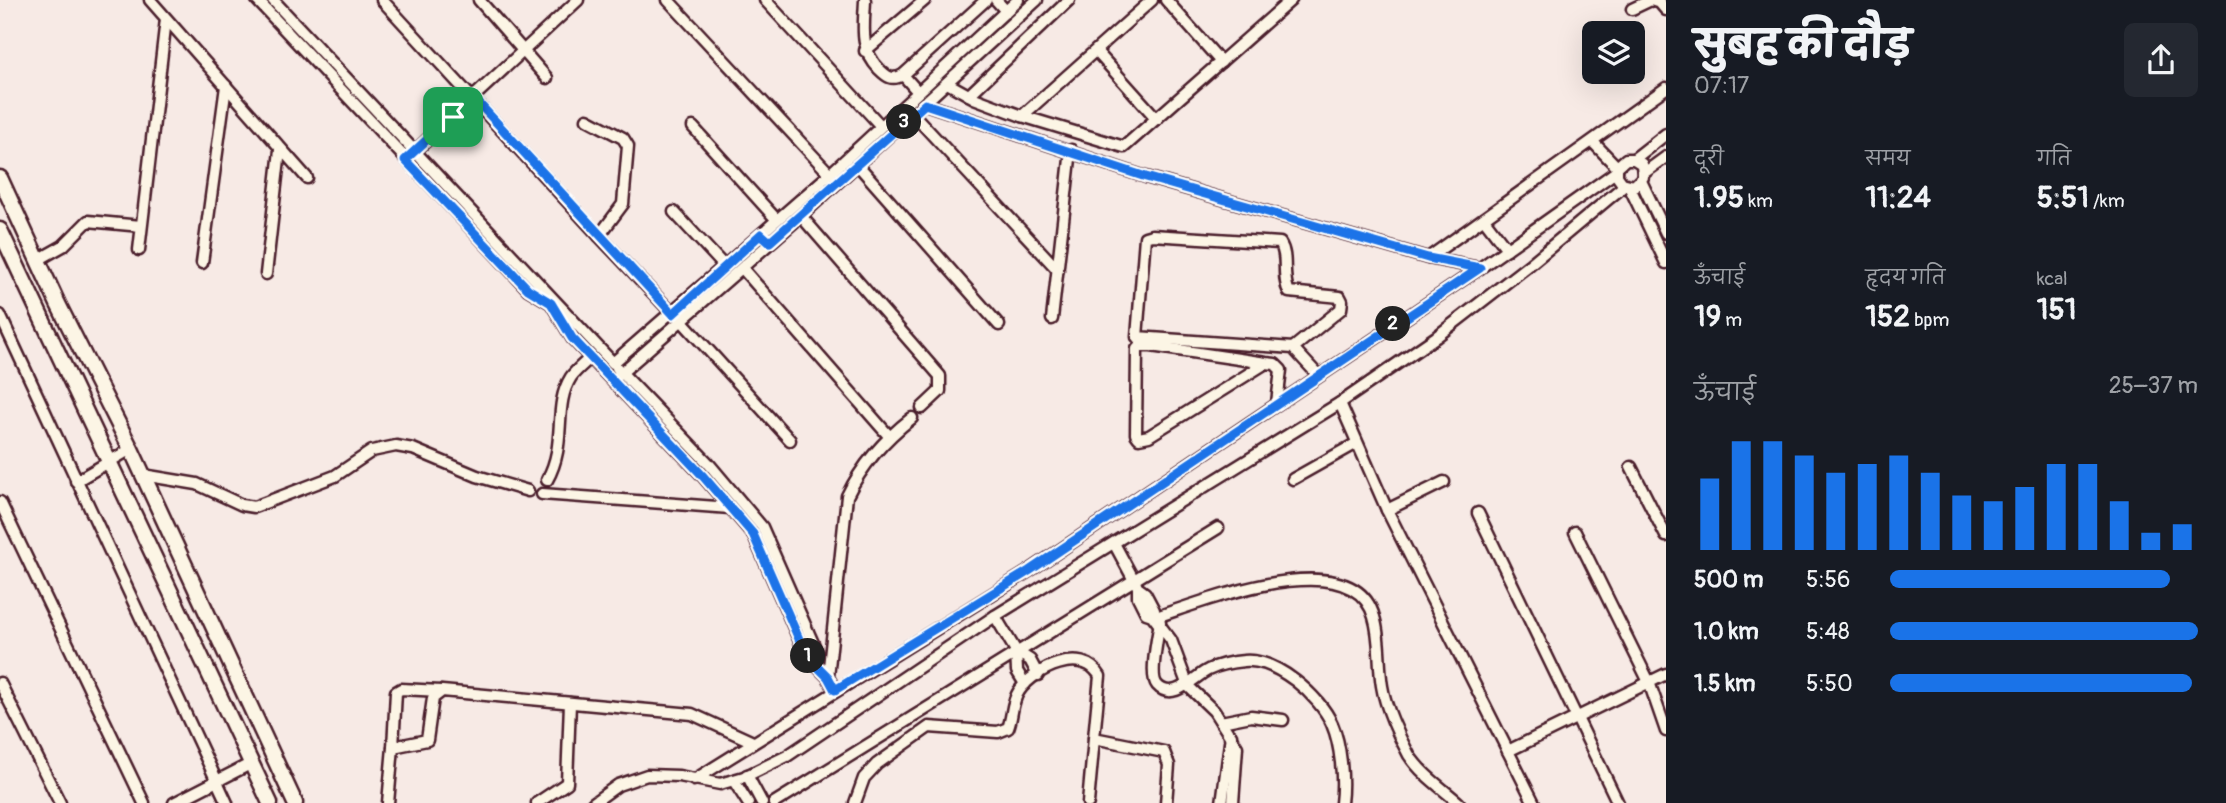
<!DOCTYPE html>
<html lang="hi">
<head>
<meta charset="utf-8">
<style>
	:root { --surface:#171b24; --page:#242831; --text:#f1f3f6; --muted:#9ea1a6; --accent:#1a73e8 }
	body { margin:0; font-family:Pangolin,"Playpen Sans Deva",sans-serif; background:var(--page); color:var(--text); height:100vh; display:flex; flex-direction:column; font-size:26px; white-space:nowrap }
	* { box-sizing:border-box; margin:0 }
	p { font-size:23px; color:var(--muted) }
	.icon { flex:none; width:38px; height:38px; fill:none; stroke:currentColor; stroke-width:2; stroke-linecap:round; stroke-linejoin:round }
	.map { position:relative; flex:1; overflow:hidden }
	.drawer { display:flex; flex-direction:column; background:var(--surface); width:560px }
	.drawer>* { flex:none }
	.buttons { position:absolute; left:1582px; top:21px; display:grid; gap:14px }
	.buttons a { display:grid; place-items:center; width:63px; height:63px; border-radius:10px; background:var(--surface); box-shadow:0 7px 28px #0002; font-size:35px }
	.pin { position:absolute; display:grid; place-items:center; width:60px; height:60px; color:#fff; margin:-30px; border-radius:14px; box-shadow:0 4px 10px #0006 }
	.km { position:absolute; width:35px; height:35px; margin:-18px; border-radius:50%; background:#222; color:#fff; font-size:19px; line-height:35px; text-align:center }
	.round { display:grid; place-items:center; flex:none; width:74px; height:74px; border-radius:10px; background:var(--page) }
	.summary { display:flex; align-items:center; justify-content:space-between; height:119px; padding:0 28px }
	h1 { font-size:38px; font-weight:800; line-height:52px }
	.figures { display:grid; grid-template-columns:repeat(3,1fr); gap:10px; height:119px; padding:7px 28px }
	.figures div { display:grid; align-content:center }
	.figures b { font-size:30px; font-weight:800 }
	.figures small { font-size:19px; font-weight:400 }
	.figures p { font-size:19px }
	.chart { height:196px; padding:14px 28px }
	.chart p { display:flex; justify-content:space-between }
	.chart svg { width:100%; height:126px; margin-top:7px; stroke:var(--accent); stroke-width:6 }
	ul { padding:0 28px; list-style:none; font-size:23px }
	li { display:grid; grid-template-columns:112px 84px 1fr; align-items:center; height:52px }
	li i { height:18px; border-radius:9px; background:var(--accent) }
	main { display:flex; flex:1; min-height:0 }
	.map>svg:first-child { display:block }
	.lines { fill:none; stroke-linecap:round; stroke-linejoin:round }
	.street-casing { stroke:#4a1f2b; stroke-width:15 }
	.secondary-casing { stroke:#4a1f2b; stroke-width:19 }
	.street { stroke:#fcf5e5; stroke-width:10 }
	.secondary { stroke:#fcf5e5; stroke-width:14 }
	.route-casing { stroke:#fff; stroke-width:14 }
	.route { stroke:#1a73e8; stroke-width:9 }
</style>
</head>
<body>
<main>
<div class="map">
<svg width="1666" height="803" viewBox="0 0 1666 803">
	<rect width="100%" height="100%" fill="#f7eae5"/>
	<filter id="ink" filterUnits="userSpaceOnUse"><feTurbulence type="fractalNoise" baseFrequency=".0143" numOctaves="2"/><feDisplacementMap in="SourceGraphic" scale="14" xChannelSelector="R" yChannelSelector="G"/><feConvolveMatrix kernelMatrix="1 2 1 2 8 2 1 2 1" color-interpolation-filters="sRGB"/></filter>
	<g filter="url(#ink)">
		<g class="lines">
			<g class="street-casing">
				<g id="street">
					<polyline points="150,0 307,178"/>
					<polyline points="257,0 528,289 551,303 572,338 702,475 753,534 806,655 828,677"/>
					<polyline points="273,0 613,363 830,174 1018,0"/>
					<polyline points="382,0 599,236"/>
					<polyline points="479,0 547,78"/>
					<polyline points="668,0 830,174"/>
					<polyline points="765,0 880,125"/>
					<path d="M865 0C864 27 859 48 879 69 887 77 892 81 903 75L986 0"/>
					<polyline points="996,0 1005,10"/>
					<polyline points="1166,0 1221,62"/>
					<polyline points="1632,9 1651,0 1660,3 1666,10"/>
					<polyline points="865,51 925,0"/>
					<polyline points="1096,51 1157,119"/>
					<polyline points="903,75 918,92"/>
					<polyline points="947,83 974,98 1022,116 1124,147 1291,0"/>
					<polyline points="969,95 1069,0"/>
					<polyline points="925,104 1146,177 1428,258 1480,268"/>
					<polyline points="913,114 1058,270"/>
					<polyline points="1022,116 1152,0"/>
					<polyline points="587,119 623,138 628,146 623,204 599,236 673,314"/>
					<polyline points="693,127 776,219"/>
					<polyline points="1593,142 1617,167 1617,176 1622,183 1634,186 1643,177 1642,164 1634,159 1626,159 1617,167"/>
					<polyline points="412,154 578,0"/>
					<polyline points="1634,159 1666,134"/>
					<polyline points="857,164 999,325"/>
					<polyline points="1644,173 1666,157"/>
					<polyline points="1641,181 1666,233"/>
					<polyline points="1629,186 1666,263"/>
					<polyline points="674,212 725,267"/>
					<polyline points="801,216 940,376 940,391 922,408"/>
					<polyline points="1484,219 1507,249"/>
					<polyline points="139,250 166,19"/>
					<polyline points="1428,258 1666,88"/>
					<polyline points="38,260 63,246 88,221 141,226"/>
					<polyline points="202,263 226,86"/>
					<polyline points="742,268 889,436"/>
					<polyline points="266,274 280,150"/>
					<polyline points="0,315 227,803"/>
					<polyline points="1052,319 1071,150"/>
					<polyline points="682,321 790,440"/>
					<path d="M1293 348 1341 309 1342 301 1340 297 1289 292C1281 276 1289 257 1280 243L1152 235 1145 237 1137 337 1293 348 1318 375"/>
					<polyline points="1266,363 1149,436 1139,438 1136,434 1137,349 1140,346 1151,346 1266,363 1275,364 1281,370 1277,403"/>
					<polyline points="617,368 709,464 762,527 816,650 815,662"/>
					<polyline points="613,380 801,216 1037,0"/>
					<polyline points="1340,403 1387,510 1534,803"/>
					<polyline points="1631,467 1666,536"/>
					<polyline points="143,475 197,484 242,505 254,507 335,476 372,451 396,446 413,449 477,476 528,491"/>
					<polyline points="1293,479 1357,443"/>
					<path d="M547 480C568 443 552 407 571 377 576 370 585 363 591 357"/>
					<polyline points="76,481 131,449"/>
					<polyline points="542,494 730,508"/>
					<polyline points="0,502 144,803"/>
					<polyline points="1387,510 1444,482"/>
					<polyline points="1478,513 1618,803"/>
					<polyline points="1575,532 1649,682 1666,731"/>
					<polyline points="1115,545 1136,584"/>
					<polyline points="1152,615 1146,613 1138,597 1138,588 1145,593 1154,610 1152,615 1171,640 1188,686 1214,711 1237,747 1233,803"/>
					<polyline points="995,616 1016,651"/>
					<path d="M1156 617C1203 602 1353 541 1374 617 1381 639 1378 663 1382 686 1385 706 1399 737 1409 755 1421 774 1442 788 1459 803"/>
					<path d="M1160 622C1158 635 1149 676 1157 685 1173 703 1195 676 1208 670 1220 664 1232 662 1244 661 1276 658 1320 696 1332 724 1341 745 1344 779 1341 803"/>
					<polyline points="0,683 60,803"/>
					<polyline points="1025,684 1017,671 1016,651 1030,660 1038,675"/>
					<path d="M835 690 828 677 847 496C862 465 885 439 912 418"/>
					<polyline points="1221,722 1251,716 1283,720"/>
					<polyline points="393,747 396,692 401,689 441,691"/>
					<polyline points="1508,751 1666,674"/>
					<polyline points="747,775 762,803"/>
					<polyline points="694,780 1029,571 1480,268 1617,171"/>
					<polyline points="734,781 748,803"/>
					<polyline points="174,803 252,763"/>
					<polyline points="388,803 393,747 427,740 433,698 442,691 692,714 753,742"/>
					<polyline points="537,803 567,783 570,703"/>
					<polyline points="593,803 618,785 647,775 679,776 720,784 744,777 787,756 995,616 1340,403 1436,337 1529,265 1625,185"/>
					<polyline points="774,803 1218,528"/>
					<path d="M855 803 864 778 877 764 929 727 998 732 1008 728C1013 716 1011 703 1019 691 1035 668 1082 646 1100 676L1094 738 1164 752 1169 765 1166 803"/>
					<polyline points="1088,803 1094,738"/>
					<polyline points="1222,803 1231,735"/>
				</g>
			</g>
			<g class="secondary-casing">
				<g id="secondary">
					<polyline points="0,178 58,304 131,449 295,803"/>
					<polyline points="0,230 270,803"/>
				</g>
			</g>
			<use href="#street" class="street"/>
			<use href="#secondary" class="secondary"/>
		</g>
	</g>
	<g class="lines" filter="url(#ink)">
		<g class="route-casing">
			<polygon id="route" points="473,97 673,314 761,234 770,242 925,104 1146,177 1428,258 1480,268 1029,571 835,690 828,677 806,655 753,534 702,475 572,338 551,303 528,289 405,160"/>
		</g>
		<use href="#route" class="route"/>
	</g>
</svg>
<div class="buttons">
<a><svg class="icon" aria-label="layers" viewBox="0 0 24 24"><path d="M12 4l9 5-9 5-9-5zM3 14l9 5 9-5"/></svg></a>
</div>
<div class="pin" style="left:453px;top:117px;background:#1e9e55"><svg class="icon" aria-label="arrive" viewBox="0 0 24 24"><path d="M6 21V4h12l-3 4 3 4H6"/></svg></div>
<b class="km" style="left:808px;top:656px">1</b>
<b class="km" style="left:1393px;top:324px">2</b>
<b class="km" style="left:904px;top:122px">3</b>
</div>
<section class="drawer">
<div class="summary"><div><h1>सुबह की दौड़</h1><p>07:17</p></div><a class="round"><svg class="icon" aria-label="share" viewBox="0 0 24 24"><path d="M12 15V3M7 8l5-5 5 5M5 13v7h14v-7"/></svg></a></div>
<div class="figures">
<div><p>दूरी</p><b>1.95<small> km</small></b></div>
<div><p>समय</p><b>11:24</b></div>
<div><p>गति</p><b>5:51<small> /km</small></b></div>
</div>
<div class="figures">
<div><p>ऊँचाई</p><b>19<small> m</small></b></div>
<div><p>हृदय गति</p><b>152<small> bpm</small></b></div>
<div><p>kcal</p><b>151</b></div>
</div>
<div class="chart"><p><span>ऊँचाई</span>25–37 m</p>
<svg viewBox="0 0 160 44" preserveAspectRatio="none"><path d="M5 44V19M15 44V6M25 44V6M35 44V11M45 44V17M55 44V14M65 44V11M75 44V17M85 44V25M95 44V27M105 44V22M115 44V14M125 44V14M135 44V27M145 44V38M155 44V35"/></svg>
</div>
<ul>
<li><b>500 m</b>5:56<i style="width:91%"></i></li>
<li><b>1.0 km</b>5:48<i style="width:100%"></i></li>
<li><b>1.5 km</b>5:50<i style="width:98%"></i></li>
</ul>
</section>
</main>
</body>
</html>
